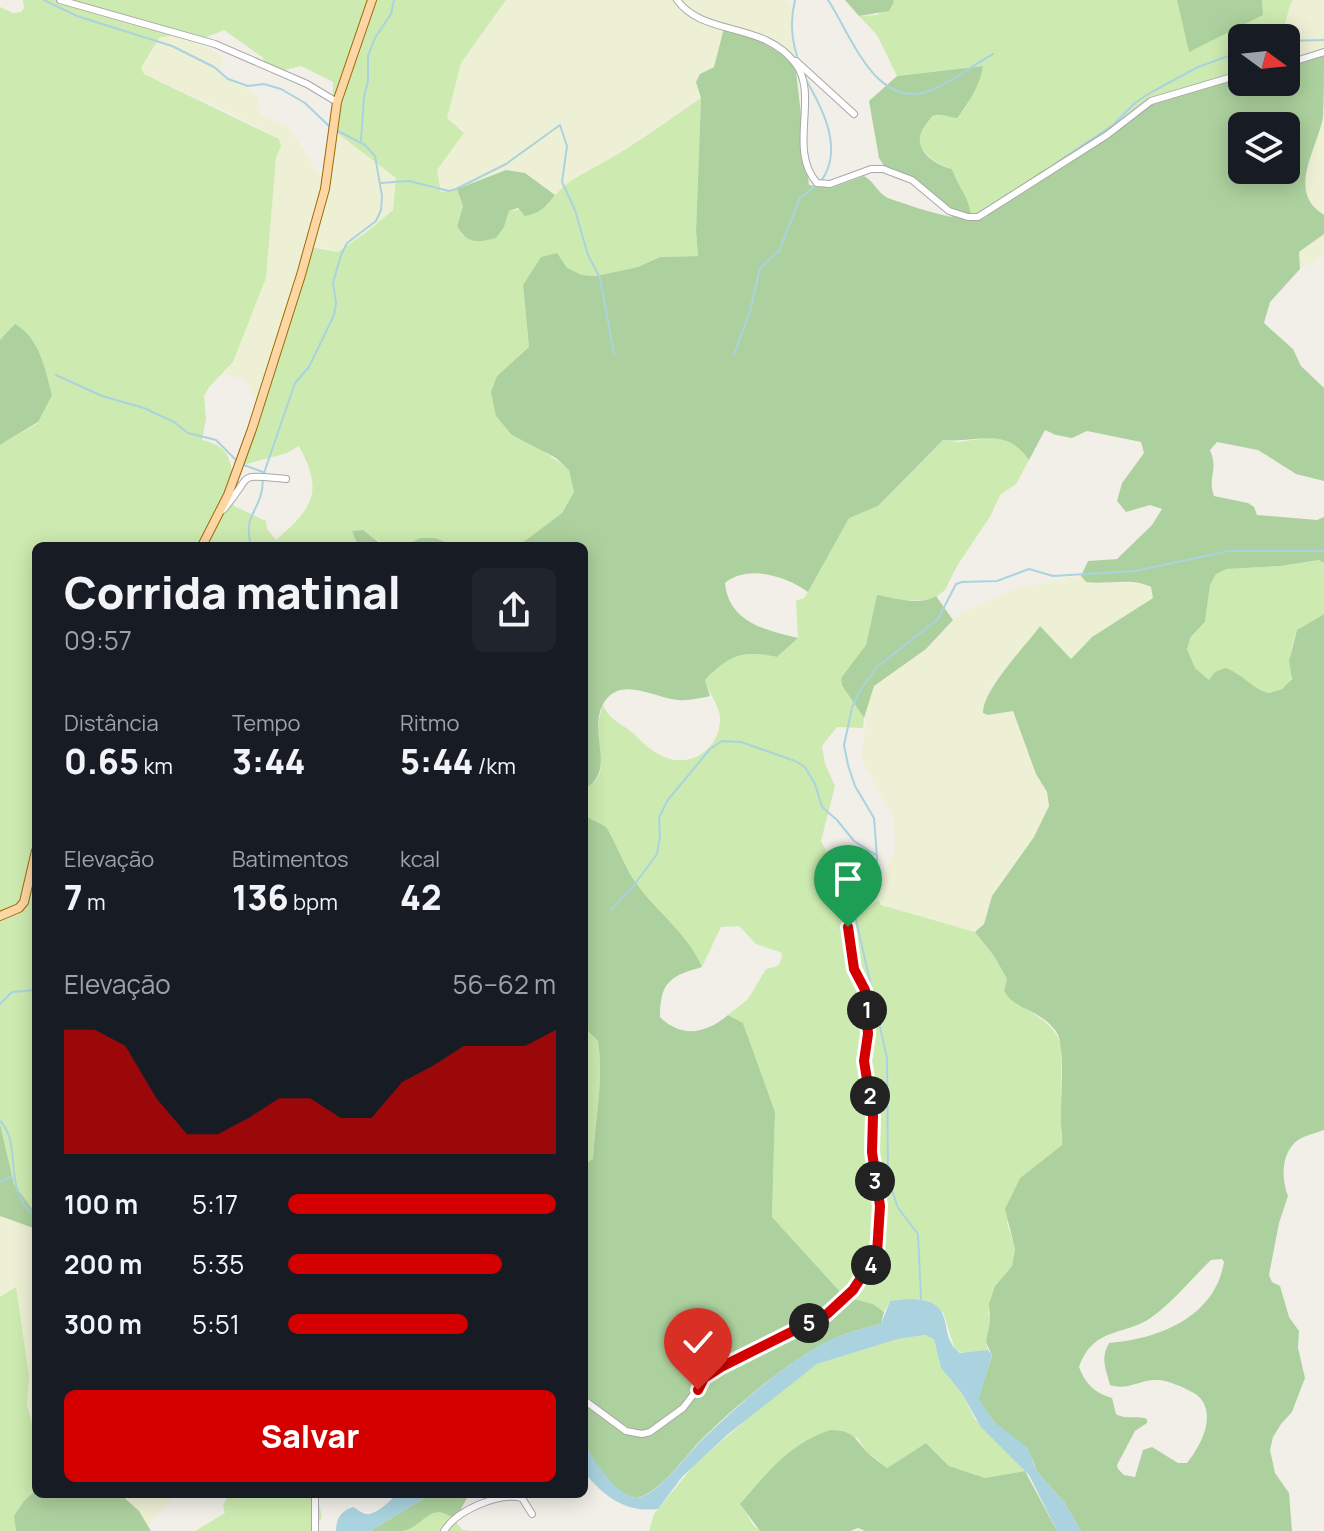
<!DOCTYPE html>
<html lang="pt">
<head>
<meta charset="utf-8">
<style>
	:root { --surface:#171b24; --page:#20242c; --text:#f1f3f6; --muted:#9ea1a6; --accent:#d40000 }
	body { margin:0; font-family:Manrope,sans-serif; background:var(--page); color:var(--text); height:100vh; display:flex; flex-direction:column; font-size:30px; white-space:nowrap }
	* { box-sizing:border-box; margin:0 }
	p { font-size:26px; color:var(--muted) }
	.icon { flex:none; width:44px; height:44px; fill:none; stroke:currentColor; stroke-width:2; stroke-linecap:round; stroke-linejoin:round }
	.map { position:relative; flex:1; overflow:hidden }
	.sheet { position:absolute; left:32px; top:542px; width:556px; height:956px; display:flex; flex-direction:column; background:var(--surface); border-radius:12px; box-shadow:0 4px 20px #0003 }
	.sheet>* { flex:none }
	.needle { width:52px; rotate:105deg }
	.buttons { position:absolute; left:1228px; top:24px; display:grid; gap:16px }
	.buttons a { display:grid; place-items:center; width:72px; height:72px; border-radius:12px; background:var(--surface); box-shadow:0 4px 20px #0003; font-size:40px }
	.pin { position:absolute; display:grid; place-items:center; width:68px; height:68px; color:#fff; margin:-82px -34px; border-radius:50% 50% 50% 0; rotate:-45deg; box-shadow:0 0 8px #0007 }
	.pin .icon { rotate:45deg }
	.km { position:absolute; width:40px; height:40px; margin:-20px; border-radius:50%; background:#222; color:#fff; font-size:22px; line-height:40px; text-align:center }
	.round { display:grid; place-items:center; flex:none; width:84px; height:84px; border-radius:12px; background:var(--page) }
	.summary { display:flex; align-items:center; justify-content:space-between; height:136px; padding:0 32px }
	h1 { font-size:44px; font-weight:800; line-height:60px }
	.figures { display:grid; grid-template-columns:repeat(3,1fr); gap:12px; height:136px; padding:8px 32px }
	.figures div { display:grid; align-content:center }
	.figures b { font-size:34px; font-weight:800 }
	.figures small { font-size:22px; font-weight:400 }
	.figures p { font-size:22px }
	.chart { height:224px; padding:16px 32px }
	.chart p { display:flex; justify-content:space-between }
	.chart svg { width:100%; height:144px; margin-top:8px; fill:var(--accent); opacity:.7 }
	.action { display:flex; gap:16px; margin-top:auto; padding:16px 32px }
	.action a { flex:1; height:92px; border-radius:12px; background:var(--accent); color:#fff; font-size:32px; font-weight:800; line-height:92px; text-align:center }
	ul { padding:0 32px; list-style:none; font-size:26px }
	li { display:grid; grid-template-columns:128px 96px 1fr; align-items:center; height:60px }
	li i { height:20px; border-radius:10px; background:var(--accent) }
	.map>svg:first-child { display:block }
	.farmland { fill:#eef0d5 }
	.grass { fill:#cdebb0; fill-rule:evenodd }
	.forest { fill:#add19e; fill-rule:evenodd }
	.water { fill:#aad3df }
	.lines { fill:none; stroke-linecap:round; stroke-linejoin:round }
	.stream { stroke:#aad3df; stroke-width:2 }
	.minor-casing { stroke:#a9a9a9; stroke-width:8 }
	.major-casing { stroke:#a06b00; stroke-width:10 }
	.minor { stroke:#fff; stroke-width:6 }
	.major { stroke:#fcd6a4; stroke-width:8 }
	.route-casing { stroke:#fff; stroke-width:16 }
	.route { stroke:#d40000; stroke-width:10 }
</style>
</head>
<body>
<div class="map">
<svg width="1324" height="1531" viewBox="0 0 1324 1531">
	<rect width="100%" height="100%" fill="#f2efe9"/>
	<g class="farmland">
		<polygon points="506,0 785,0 791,7 795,62 714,67 700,74 701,98 605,162 580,173 555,195 525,173 506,170 452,191 441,192 437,170 463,133 447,118 461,63"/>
		<polygon points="1293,0 1324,0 1324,54 1286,65 1286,38 1279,38 1284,32 1289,7"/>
		<polygon points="173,35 188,36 223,57 219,74 252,91 258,100 260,114 289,127 324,182 332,129 396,178 393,210 368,231 338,253 320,247 257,402 245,381 223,373 233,362 266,278 276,157 281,146 279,139 236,116 144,74 141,68 159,37"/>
		<polygon points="1324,115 1324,215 1314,209 1306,196 1305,187 1310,159"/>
		<polygon points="1324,234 1324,254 1300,269 1298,252"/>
		<polygon points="1081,576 1086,582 1101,584 1115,582 1145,583 1151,587 1153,598 1092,637 1071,659 1040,627 993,684 983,706 984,713 988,715 1013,711 1036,774 1049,799 1046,816 1034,837 992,896 984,924 975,932 881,905 878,900 880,885 894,852 895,831 892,814 865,767 862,756 867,705 874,686 926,649 960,613 1017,588"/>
		<polygon points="0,1216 36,1229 36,1439 27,1404 29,1376 16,1288 0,1297"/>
		<polygon points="120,1494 178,1494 147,1526 139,1511"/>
	</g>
	<g class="grass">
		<path d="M23 0H506L461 63 447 118 464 133 437 170 441 192 457 189 463 206 457 226 462 235 504 227 509 211 547 206C565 180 581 175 606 161 639 142 670 119 701 98L696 231 698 256 660 257 638 267 596 276 582 275 566 268 523 285 529 347 497 376 537 447 569 469 574 492 562 513 518 546H455L420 538C395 553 385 546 363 530L352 531 358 546H36V1214L14 1184 0 1124V445L38 423 34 347 17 325 0 340V7L13 13 21 12 24 8ZM224 30 262 57 269 68 277 72 301 66 333 82 332 129 396 178 393 210 368 231 338 252 310 247 243 465 287 453 299 446C324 492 313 508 276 540L267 529 266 521 234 506C230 475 240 448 202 440L206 419 204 396 210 386 233 362 266 278 276 158 281 146 279 139 144 74 141 68 159 38 173 35 197 41Z"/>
		<path d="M893 0H1177L1189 51 1262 15V0H1293C1285 12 1288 27 1279 38H1242V76L1124 123 998 204C990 213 983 222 971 220L952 169C928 162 901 136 933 117 942 111 953 121 962 112 970 103 980 78 983 66L897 76 877 35 859 16 877 15 894 3Z"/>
		<path d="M987 438C1007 438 1018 443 1029 460L1016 484 1000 495 991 515 957 566 945 590 932 600H901L877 596 866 645 841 678 842 687 864 718 863 728 837 727 822 746 825 764 835 786 821 841 830 858 832 896 845 924 878 900 881 905 975 932 994 956 1007 979 1004 991C1022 1013 1052 1016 1061 1045L1062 1145 1020 1178 1007 1223 1015 1248 1012 1266 995 1286 988 1313 991 1322 986 1342 988 1350 966 1354 955 1350 943 1312 890 1301 884 1312 873 1304 846 1298 772 1217 775 1112 743 1023 728 1015 748 999 766 969C778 966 781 967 782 953L756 944 739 926 721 927 702 967C686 930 653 910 632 877 626 868 610 831 606 827 599 822 591 820 584 815V789C611 774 597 761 597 738 597 727 600 715 603 705 607 716 619 723 629 730 639 738 647 748 658 754 686 771 719 752 720 720 721 706 708 694 705 679 729 655 743 650 777 657L798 638 796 601 804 598 808 592 849 517 878 506 943 440 958 442Z"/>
		<path d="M1319 560 1324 563V614L1297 630C1294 639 1290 651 1290 661 1289 666 1293 674 1291 679 1291 682 1285 687 1283 688 1251 710 1235 644 1210 681L1195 668 1187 649 1191 638 1205 622 1210 585 1216 574 1227 569 1281 566Z"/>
		<path d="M584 1027 598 1041C604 1081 595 1119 593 1159L584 1164Z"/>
		<path d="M16 1287 29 1376 27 1404 36 1439 32 1479 36 1490C21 1504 14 1510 16 1531H0V1297Z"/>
		<polygon points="925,1335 934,1338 941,1368 961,1392 975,1419 1025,1471 985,1478 949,1466 926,1443 887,1468 865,1450 857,1437 741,1504 753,1525 760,1531 649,1531 654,1514 694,1465 776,1394 817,1364 898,1339"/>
		<path d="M251 1494C263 1498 301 1494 317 1494L322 1518 311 1531H195L225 1513 223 1506 228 1496Z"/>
		<polygon points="436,1512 448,1514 463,1530 473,1531 405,1531 425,1516"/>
	</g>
	<g class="forest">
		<polygon points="845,0 893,0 894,2 889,11 859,16"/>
		<polygon points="1177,0 1262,0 1263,15 1189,52"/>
		<path d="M724 28 764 43 795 62 809 185 831 188 864 176C874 181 878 194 888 198 908 205 931 213 952 217L944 206 914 183 889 174 879 158 869 101 897 76 983 66C981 83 968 105 957 118 951 118 943 114 937 115 931 116 930 119 927 123 908 145 930 163 952 169 958 187 972 201 971 220L985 218 998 204 1040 172 1082 150 1148 103 1242 76V82H1286V65L1324 54C1324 74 1324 97 1323 117 1317 150 1286 192 1324 215V234L1299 252 1300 269 1270 302 1264 323 1293 349 1301 366 1324 388V481L1296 474 1258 450 1217 442 1210 450C1219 471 1207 476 1214 496L1248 503 1254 507 1257 515 1317 520 1324 517V563L1319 560 1281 566 1227 569 1216 574 1210 585 1205 622 1191 637 1187 649 1195 668 1209 680 1215 672 1225 668C1242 673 1252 689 1269 693L1282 689 1292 679 1289 661 1297 630 1324 614V1130C1316 1133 1306 1135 1298 1140 1281 1152 1281 1179 1288 1196L1279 1223 1269 1275 1272 1282 1280 1286 1289 1317 1299 1331 1298 1348 1305 1378 1292 1412 1281 1424 1273 1437 1270 1450 1275 1473 1289 1493 1292 1531H1081L1064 1502 1037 1472 1033 1460 993 1421 978 1399 992 1356 986 1342 990 1322 989 1304 995 1286 1012 1266 1015 1249 1005 1209 1020 1178 1062 1145C1063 1134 1060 1125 1061 1114 1061 1097 1065 1047 1057 1033 1055 1029 1049 1023 1045 1020 1031 1009 1013 1007 1004 991L1007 979 994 956 975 932 984 924 992 896 1034 837 1049 806 1047 792 1036 774 1013 711 988 715 983 713C983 689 1025 647 1040 626L1071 659 1092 637 1153 598 1151 587C1132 577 1107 585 1086 582L1081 576 1088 561 1117 559 1152 525 1162 509 1150 505 1126 512 1117 501 1122 483 1144 453 1141 442 1087 431 1072 438 1056 435 1045 430 1029 460C1005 425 977 444 943 440L878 506 849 518 808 592C786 576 748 564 725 583 729 623 766 630 798 638L777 657C743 650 729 655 705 680L710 696C700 698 689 701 679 700 655 699 620 674 603 704 587 735 618 771 584 789V546H518L562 513 574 492 569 470 556 458 512 435 496 416 491 392 497 376 529 347 523 285 541 257 557 253 567 268 582 275 596 276 638 267 660 257 698 256 696 231 701 98 696 82 700 74 714 67ZM1242 126H1286V170H1242ZM1222 1259 1224 1262C1215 1317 1159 1339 1109 1343 1100 1359 1106 1369 1110 1385 1128 1391 1140 1379 1158 1380 1166 1380 1174 1384 1182 1387 1187 1390 1194 1392 1198 1396 1218 1414 1200 1447 1187 1463H1178L1152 1447 1143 1450 1135 1477 1124 1475 1118 1469 1117 1465 1135 1431 1147 1423V1419C1137 1415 1125 1420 1116 1414L1112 1398C1095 1393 1085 1384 1079 1367 1094 1326 1123 1337 1152 1317 1172 1303 1193 1277 1211 1260Z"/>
		<path d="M506 170 525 173 555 195C546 207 540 213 525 216L518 208 509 211 504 227 496 238C477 243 467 244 457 226L463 206 457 189Z"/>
		<path d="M15 324C40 338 45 370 52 395L38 422 0 445V340Z"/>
		<polygon points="363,530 384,546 358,546 352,531"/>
		<polygon points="420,538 435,538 455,546 404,546"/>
		<path d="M877 595C894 598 921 606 936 596L953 620 926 649 874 686 864 718 842 686 841 678 866 645Z"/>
		<path d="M584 815C591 820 599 822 606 827 610 831 626 868 632 877 653 910 686 930 702 967 671 976 660 981 660 1017 682 1039 707 1033 728 1015L743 1023 775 1112 772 1217 845 1297 873 1304 884 1312 881 1324C864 1328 844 1333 829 1341 786 1362 732 1409 698 1443 685 1457 654 1500 634 1497 611 1493 595 1461 584 1444V1164L593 1159C595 1119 604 1081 598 1041L584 1027Z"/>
		<polygon points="0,1124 14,1184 36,1214 36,1229 0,1216"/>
		<path d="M830 1430C854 1431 852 1436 867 1452 873 1458 881 1463 887 1468L926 1443 949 1466 985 1478 1025 1471 1057 1531H865L858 1528 850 1531H760L740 1504C767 1473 789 1444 830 1430Z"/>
		<polygon points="36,1490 36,1494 120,1494 139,1511 151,1531 16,1531 14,1516 24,1501"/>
		<path d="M431 1494H469L455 1520C430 1499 424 1527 403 1531 393 1531 380 1531 370 1531Z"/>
	</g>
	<g class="water">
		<path d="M907 1299C962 1299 934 1334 960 1353L988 1350 992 1355 979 1399 993 1421 1028 1448 1037 1472 1064 1502 1081 1531H1057L1029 1475 981 1427 961 1392 941 1368 934 1339 925 1335 898 1339 817 1364 727 1435 682 1477 658 1509C626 1513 604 1497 584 1472V1444C595 1460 618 1501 640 1497 660 1493 687 1454 703 1439 739 1405 783 1364 828 1341 844 1333 864 1328 881 1324L890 1301Z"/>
		<path d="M397 1494H431L370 1531H336C336 1519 341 1511 353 1507 357 1509 361 1513 366 1514 375 1516 391 1500 397 1494Z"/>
	</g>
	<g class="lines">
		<g class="stream">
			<polyline points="44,0 77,16 172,46 214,67 228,79 248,86 264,84 281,89 305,103 330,127"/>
			<path d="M795 0C790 20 791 37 797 56"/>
			<path d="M828 0C852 36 877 115 934 89 955 80 973 65 993 54"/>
			<polyline points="1286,41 1324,40"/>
			<path d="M806 80C823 109 844 150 821 181"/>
			<polyline points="361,141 364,97 368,81 368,56 375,38 391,14 394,0"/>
			<polyline points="1056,163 1113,125 1135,103 1150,93 1198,67 1242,51"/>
			<polyline points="381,183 409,181 449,191 456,189 506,164 560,125 567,146 562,182 575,210 588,255 600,278 614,354"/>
			<polyline points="734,354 750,312 760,268 779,251 800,198 817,185"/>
			<polyline points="56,375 102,396 144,408 174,422 188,433 216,440 236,460"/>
			<polyline points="244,465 263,472"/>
			<polyline points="264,473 295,383 309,367 334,315 336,303 333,283 341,255 347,243 376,221 381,210 382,196 375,156 365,145 336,130"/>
			<path d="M251 546C242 513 262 512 263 480"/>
			<polyline points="611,910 632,888 657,854 660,836 659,818 667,801 710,749 722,741 741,742 795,761 805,767 815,784 822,807 837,820 854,841 876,855"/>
			<polyline points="0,1004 12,992 36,990"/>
			<path d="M0 1121C24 1146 0 1187 36 1218"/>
			<polyline points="0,1182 11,1177"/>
			<polyline points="921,1299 918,1234 898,1208 888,1178 887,1058 851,897 856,877 877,864 877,858 874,818 855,786 848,765 844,745 852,708 859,692 876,668 938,619 956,584 962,582 997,581 1029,569 1053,576 1135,571 1229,551 1324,551"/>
		</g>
		<g class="minor-casing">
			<g id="minor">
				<polyline points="60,0 215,44 307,84 337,102"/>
				<path d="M677 0C704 37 763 21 795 63 820 95 787 149 817 183L830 184 871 169H883L912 180 949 211 968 217H978L1107 135 1151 101 1242 74"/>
				<polyline points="796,61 854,114"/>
				<polyline points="1286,64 1324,52"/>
				<path d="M223 510C255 473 234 474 286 479"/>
				<polyline points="584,1400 626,1431 642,1434 650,1432 683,1408 709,1374 827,1314 853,1290 876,1256 880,1206 872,1152 873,1116 864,1061 868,1034 865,990 854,969 848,923 838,896 840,869"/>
				<polyline points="315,1494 315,1531"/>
				<path d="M444 1531C457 1510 499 1492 522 1498L532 1514"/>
			</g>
		</g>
		<g class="major-casing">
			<g id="major">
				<polyline points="202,546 228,495 252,429 301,275 325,189 337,102 372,0"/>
				<polyline points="0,916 19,908 24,902 36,851"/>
			</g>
		</g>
		<use href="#minor" class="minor"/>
		<use href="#major" class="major"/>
	</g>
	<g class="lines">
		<g class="route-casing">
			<polyline id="route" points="698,1390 704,1378 721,1367 827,1314 853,1290 877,1253 880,1206 872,1152 873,1116 864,1061 868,1034 865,990 854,969 848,927"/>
		</g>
		<use href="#route" class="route"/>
	</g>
</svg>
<div class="buttons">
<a><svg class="needle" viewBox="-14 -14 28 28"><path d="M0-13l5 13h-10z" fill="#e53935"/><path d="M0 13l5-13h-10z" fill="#9ea1a6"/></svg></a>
<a><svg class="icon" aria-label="layers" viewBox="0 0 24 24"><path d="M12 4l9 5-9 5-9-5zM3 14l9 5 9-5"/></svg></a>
</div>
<div class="pin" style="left:848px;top:927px;background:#1e9e55"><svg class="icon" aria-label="arrive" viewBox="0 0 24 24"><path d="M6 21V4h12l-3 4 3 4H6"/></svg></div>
<div class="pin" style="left:698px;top:1390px;background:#d93025"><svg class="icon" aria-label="check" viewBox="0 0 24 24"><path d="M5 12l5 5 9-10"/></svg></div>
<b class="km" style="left:867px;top:1010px">1</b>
<b class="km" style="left:870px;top:1096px">2</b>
<b class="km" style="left:875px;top:1181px">3</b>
<b class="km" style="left:871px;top:1265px">4</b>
<b class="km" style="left:809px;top:1323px">5</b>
<section class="sheet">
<div class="summary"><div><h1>Corrida matinal</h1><p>09:57</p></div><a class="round"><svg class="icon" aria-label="share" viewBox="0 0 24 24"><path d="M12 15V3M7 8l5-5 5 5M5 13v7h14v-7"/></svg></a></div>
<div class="figures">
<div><p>Distância</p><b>0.65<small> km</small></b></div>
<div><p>Tempo</p><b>3:44</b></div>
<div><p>Ritmo</p><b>5:44<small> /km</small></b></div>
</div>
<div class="figures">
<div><p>Elevação</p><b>7<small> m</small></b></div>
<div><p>Batimentos</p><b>136<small> bpm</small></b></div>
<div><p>kcal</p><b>42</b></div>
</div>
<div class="chart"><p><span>Elevação</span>56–62 m</p>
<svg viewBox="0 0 160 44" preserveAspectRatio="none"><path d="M0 44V6L10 6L20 11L30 27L40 38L50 38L60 33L70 27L80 27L90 33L100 33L110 22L120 17L130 11L140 11L150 11L160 6V44z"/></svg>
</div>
<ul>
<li><b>100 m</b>5:17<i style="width:100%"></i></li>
<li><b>200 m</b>5:35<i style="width:80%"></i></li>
<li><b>300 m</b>5:51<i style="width:67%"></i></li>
</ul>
<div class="action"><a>Salvar</a></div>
</section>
</div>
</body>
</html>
